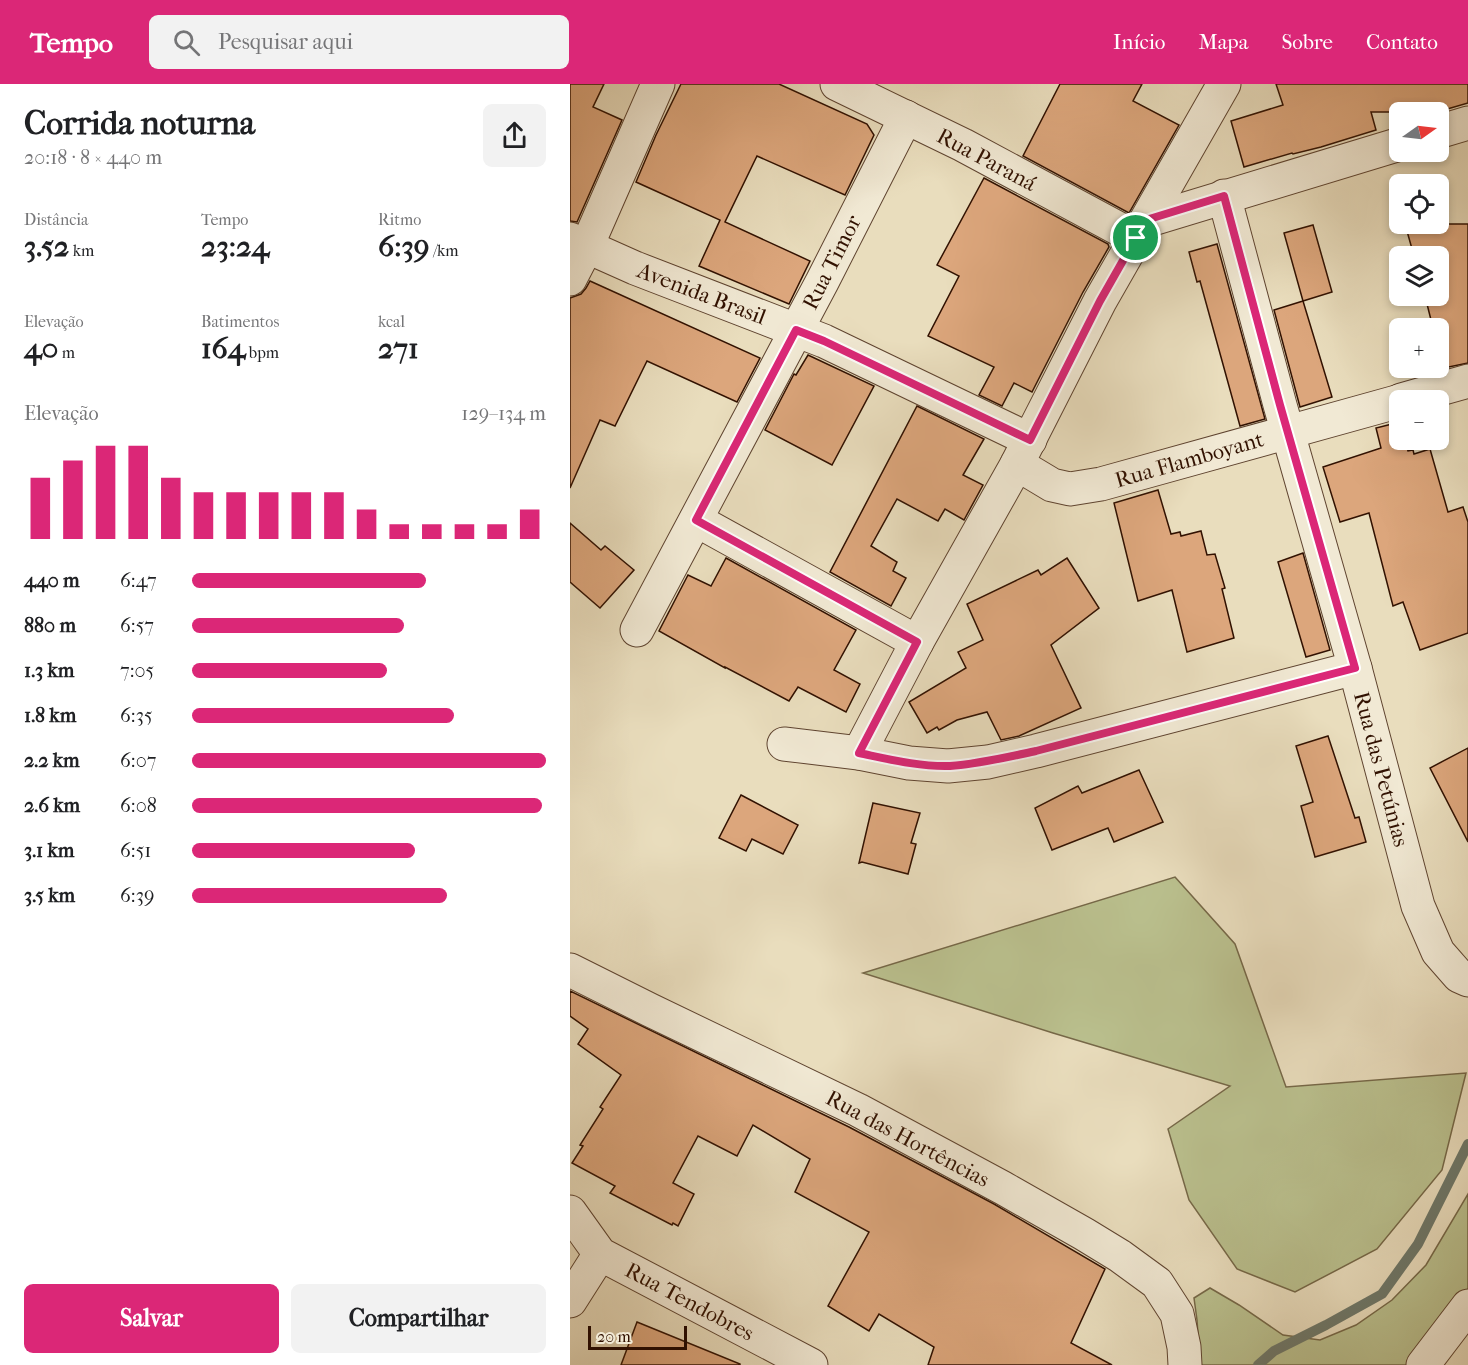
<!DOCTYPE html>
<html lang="pt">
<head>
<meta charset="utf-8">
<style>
	:root { --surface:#fff; --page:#f2f2f2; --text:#202124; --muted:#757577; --accent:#db2777 }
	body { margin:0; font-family:"IM FELL French Canon",serif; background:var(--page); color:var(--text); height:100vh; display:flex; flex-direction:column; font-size:22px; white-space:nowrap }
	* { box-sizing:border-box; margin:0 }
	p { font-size:20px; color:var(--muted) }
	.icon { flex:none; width:33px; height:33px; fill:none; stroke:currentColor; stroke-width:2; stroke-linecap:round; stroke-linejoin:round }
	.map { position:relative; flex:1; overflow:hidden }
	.side { display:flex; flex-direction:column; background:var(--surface); width:570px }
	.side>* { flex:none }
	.needle { width:39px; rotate:76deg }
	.tools { position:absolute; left:819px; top:18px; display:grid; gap:12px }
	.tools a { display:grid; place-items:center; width:60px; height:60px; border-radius:9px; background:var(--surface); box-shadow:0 3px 9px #0003; font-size:30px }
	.scale { position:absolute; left:18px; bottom:15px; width:99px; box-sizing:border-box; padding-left:6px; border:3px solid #311101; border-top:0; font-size:16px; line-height:21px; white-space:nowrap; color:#311101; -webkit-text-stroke:4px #f1e9d4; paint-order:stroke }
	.pin { position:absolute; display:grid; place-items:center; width:51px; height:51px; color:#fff; margin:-26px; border:3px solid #fff; border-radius:50%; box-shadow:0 2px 6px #0007 }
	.round { display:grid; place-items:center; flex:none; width:63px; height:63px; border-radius:9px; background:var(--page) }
	.overview { display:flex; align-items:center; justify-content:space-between; height:102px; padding:0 24px }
	h1 { font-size:33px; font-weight:700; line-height:45px }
	.figures { display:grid; grid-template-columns:repeat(3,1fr); gap:9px; height:102px; padding:6px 24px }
	.figures div { display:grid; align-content:center }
	.figures b { font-size:30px; font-weight:700 }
	.figures small { font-size:16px; font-weight:400 }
	.figures p { font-size:16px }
	.chart { height:168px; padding:12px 24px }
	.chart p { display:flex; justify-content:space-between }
	.chart svg { width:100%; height:108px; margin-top:6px; stroke:var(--accent); stroke-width:6 }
	.primary-button { display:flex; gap:12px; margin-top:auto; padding:12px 24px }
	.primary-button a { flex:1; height:69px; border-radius:9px; background:var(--accent); color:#fff; font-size:24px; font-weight:700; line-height:69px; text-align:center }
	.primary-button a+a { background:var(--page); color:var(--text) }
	ul { padding:0 24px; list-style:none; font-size:20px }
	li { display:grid; grid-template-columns:96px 72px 1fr; align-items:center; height:45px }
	li i { height:15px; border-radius:8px; background:var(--accent) }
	header { display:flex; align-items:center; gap:36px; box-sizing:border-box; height:84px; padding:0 30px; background:var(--accent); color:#fff }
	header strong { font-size:28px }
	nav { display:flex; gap:33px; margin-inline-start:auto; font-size:21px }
	.search { width:420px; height:54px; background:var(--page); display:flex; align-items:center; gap:15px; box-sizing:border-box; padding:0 21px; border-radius:9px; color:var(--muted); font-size:22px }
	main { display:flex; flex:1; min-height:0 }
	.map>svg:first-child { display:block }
	.green { fill:#bac08e; stroke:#766848; stroke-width:1.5 }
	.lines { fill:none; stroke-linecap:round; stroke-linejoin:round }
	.stream { stroke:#6e786a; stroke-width:10 }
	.building { fill:#dca67c; stroke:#311101; stroke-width:1.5 }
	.minor-casing { stroke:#5f4430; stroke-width:35 }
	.minor { stroke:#f1e9d4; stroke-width:33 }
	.route-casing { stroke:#fff; stroke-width:12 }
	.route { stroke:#db2777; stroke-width:8 }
	.labels { text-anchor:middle; stroke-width:5; stroke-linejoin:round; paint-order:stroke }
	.street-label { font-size:22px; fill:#311101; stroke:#f1e9d4 }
</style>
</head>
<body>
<header>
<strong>Tempo</strong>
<div class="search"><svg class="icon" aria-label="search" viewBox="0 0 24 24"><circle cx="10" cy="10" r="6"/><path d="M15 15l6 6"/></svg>Pesquisar aqui</div>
<nav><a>Início</a><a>Mapa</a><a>Sobre</a><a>Contato</a></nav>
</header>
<main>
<section class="side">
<div class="overview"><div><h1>Corrida noturna</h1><p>20:18 · 8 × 440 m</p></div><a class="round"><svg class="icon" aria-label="share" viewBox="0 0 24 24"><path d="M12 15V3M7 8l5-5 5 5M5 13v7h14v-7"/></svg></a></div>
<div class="figures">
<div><p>Distância</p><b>3.52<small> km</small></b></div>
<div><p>Tempo</p><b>23:24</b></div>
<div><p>Ritmo</p><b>6:39<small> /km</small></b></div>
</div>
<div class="figures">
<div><p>Elevação</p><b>40<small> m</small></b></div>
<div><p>Batimentos</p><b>164<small> bpm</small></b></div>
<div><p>kcal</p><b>271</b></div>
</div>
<div class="chart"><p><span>Elevação</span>129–134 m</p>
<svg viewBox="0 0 160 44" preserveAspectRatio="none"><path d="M5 44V19M15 44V12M25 44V6M35 44V6M45 44V19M55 44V25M65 44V25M75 44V25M85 44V25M95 44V25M105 44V32M115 44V38M125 44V38M135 44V38M145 44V38M155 44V32"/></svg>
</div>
<ul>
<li><b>440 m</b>6:47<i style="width:66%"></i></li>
<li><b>880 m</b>6:57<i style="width:60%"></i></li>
<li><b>1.3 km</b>7:05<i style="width:55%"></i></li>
<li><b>1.8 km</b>6:35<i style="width:74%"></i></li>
<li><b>2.2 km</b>6:07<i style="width:100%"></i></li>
<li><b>2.6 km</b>6:08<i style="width:99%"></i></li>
<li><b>3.1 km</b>6:51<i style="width:63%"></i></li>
<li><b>3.5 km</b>6:39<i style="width:72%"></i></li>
</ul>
<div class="primary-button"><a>Salvar</a><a>Compartilhar</a></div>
</section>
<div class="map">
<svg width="898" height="1281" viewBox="0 0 898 1281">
	<rect width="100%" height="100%" fill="#e9ddbd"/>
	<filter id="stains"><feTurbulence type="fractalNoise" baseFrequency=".00333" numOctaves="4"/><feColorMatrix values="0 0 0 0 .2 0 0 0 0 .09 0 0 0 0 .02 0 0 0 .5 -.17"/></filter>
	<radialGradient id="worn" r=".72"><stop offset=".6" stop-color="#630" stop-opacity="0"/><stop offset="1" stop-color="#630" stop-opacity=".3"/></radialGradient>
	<g class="green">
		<polygon points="605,793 665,860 716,1003 896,989 872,1086 807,1165 725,1208 667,1185 619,1116 598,1045 660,1002 483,949 293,889"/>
		<polygon points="898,1110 898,1205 855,1265 840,1281 630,1281 627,1236 624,1214 640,1204 669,1221 713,1251 750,1256 786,1241 822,1216 856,1181"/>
	</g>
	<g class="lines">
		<polyline class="stream" points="688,1281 704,1267 756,1241 812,1210 848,1160 898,1060"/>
	</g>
	<g class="building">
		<polygon points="0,0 34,0 23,23 52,36 7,138 0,137"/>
		<polygon points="111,0 209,0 297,40 304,51 275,111 187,72 155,138 240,177 219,220 129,182 150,136 66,98 86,51"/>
		<polygon points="490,0 572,0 563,17 609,41 559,129 453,72"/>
		<polygon points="706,0 898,0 898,19 867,28 801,28 806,46 751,63 723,70 722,69 674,83 661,37 713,21"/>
		<polygon points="414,94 538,160 539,163 513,208 462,308 444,299 432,322 409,311 424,283 358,252 389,192 367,181"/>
		<polygon points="835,140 898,140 898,279 874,284 868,264 868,244 863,244 855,212 868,212 868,172 844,172"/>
		<polygon points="743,141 762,208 733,217 714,149"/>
		<polygon points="647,160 695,335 670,342 630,197 627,198 619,168"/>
		<polygon points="20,197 190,274 167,318 77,277 45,342 30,336 0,404 0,214 11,210 16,204"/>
		<polygon points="733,217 762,313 730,323 704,226"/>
		<polygon points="238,271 304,302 262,381 195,346 224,290 226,291"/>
		<polygon points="347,322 414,355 393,391 413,401 394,436 375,425 368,437 327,415 301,462 327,478 323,487 336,494 321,522 260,488"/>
		<polygon points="830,338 830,356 835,356 838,367 843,366 844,370 860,365 878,428 893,423 898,438 898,549 850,566 833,518 823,522 799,429 770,438 753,383 811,364 806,344"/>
		<polygon points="588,406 601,450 610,448 611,452 631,447 637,471 645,470 655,504 652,505 664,554 617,568 602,506 568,517 544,419"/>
		<polygon points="0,439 31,466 35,462 64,486 30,524 0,498"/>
		<polygon points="733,469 760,566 736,573 708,478"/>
		<polygon points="156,474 286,546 264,586 290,600 276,628 228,603 219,617 155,583 155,584 89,547 118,491 141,502"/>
		<polygon points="497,474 529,524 481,561 511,624 449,652 431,656 417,628 387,636 369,646 367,643 357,649 339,618 396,584 388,568 413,556 397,520 468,486 471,491"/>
		<polygon points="758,652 785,734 789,733 796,758 745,773 731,722 743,718 726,662"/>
		<polygon points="898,664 898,758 860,684"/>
		<polygon points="569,686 593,738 544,758 538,744 482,766 465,724 508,702 512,709"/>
		<polygon points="171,711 228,741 213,770 182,755 176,767 149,754"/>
		<polygon points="303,719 350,729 341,759 346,760 338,790 292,778 289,779"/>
		<polygon points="0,907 279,1043 424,1120 535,1185 501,1259 542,1281 358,1281 364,1263 309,1230 299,1247 258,1222 299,1148 225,1108 240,1075 183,1041 167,1072 128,1052 103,1099 124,1110 108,1142 103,1139 102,1141 40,1109 45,1102 2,1079 13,1062 10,1061 33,1025 30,1023 51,991 8,960 18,945 0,932"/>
		<polygon points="67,1238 170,1280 170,1281 51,1281"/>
	</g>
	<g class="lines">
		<g class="minor-casing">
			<g id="minor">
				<polyline points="267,0 393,61 566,154"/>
				<polyline points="868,48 898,39"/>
				<polyline points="654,112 710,321 785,584 848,822 868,868 889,892 898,896"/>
				<polyline points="576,137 830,60"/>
				<polyline points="0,155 65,184 254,257 460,356"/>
				<polyline points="0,195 17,162 88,0"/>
				<polyline points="831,316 898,297"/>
				<polyline points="447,380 482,401 500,405 531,400 830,317"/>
				<polyline points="126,436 347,558"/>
				<polyline points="67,546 252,198 336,33"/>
				<polyline points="214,660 289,669 339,679 378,682 418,678 466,667 785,584"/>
				<polyline points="289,669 347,558 447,380 530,217 654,0"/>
				<polyline points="0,886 80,926 288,1026 433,1104 514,1150 550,1172 587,1199 607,1230 614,1263 615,1281"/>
				<polyline points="0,1128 30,1170 241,1281"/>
				<polyline points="0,1217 30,1170"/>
				<polyline points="853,1281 898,1222"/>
			</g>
		</g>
		<use href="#minor" class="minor"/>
	</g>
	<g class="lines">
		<g class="route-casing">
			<path id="route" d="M654 112 710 321 785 584 466 667C438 673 409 680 380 682 350 683 318 675 289 669L347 558 126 436 226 246 254 257 460 356 530 217 576 136Z"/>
		</g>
		<use href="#route" class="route"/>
	</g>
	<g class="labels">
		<g class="street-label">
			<text transform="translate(417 75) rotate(28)" y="8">Rua Paraná</text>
			<text transform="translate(261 178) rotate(-63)" y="8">Rua Timor</text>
			<text transform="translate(132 209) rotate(21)" y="8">Avenida Brasil</text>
			<text transform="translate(619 375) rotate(-16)" y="8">Rua Flamboyant</text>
			<text transform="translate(812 685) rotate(75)" y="8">Rua das Petúnias</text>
			<text transform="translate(338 1054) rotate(28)" y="8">Rua das Hortências</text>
			<text transform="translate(120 1217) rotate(28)" y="8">Rua Tendobres</text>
		</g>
	</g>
	<rect width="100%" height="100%" filter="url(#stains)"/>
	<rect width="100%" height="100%" fill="url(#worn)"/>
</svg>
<div class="tools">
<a><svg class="needle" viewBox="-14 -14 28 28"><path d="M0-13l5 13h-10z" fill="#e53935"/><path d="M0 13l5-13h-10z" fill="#757577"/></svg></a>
<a><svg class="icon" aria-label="locate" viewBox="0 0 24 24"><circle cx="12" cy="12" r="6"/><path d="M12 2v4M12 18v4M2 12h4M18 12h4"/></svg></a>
<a><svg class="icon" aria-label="layers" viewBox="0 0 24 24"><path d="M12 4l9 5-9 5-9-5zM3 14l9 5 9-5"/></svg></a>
<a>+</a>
<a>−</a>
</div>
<div class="scale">20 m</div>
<div class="pin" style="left:566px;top:154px;background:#1e9e55"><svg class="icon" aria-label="arrive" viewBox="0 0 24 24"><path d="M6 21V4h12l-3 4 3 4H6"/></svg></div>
</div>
</main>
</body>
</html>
